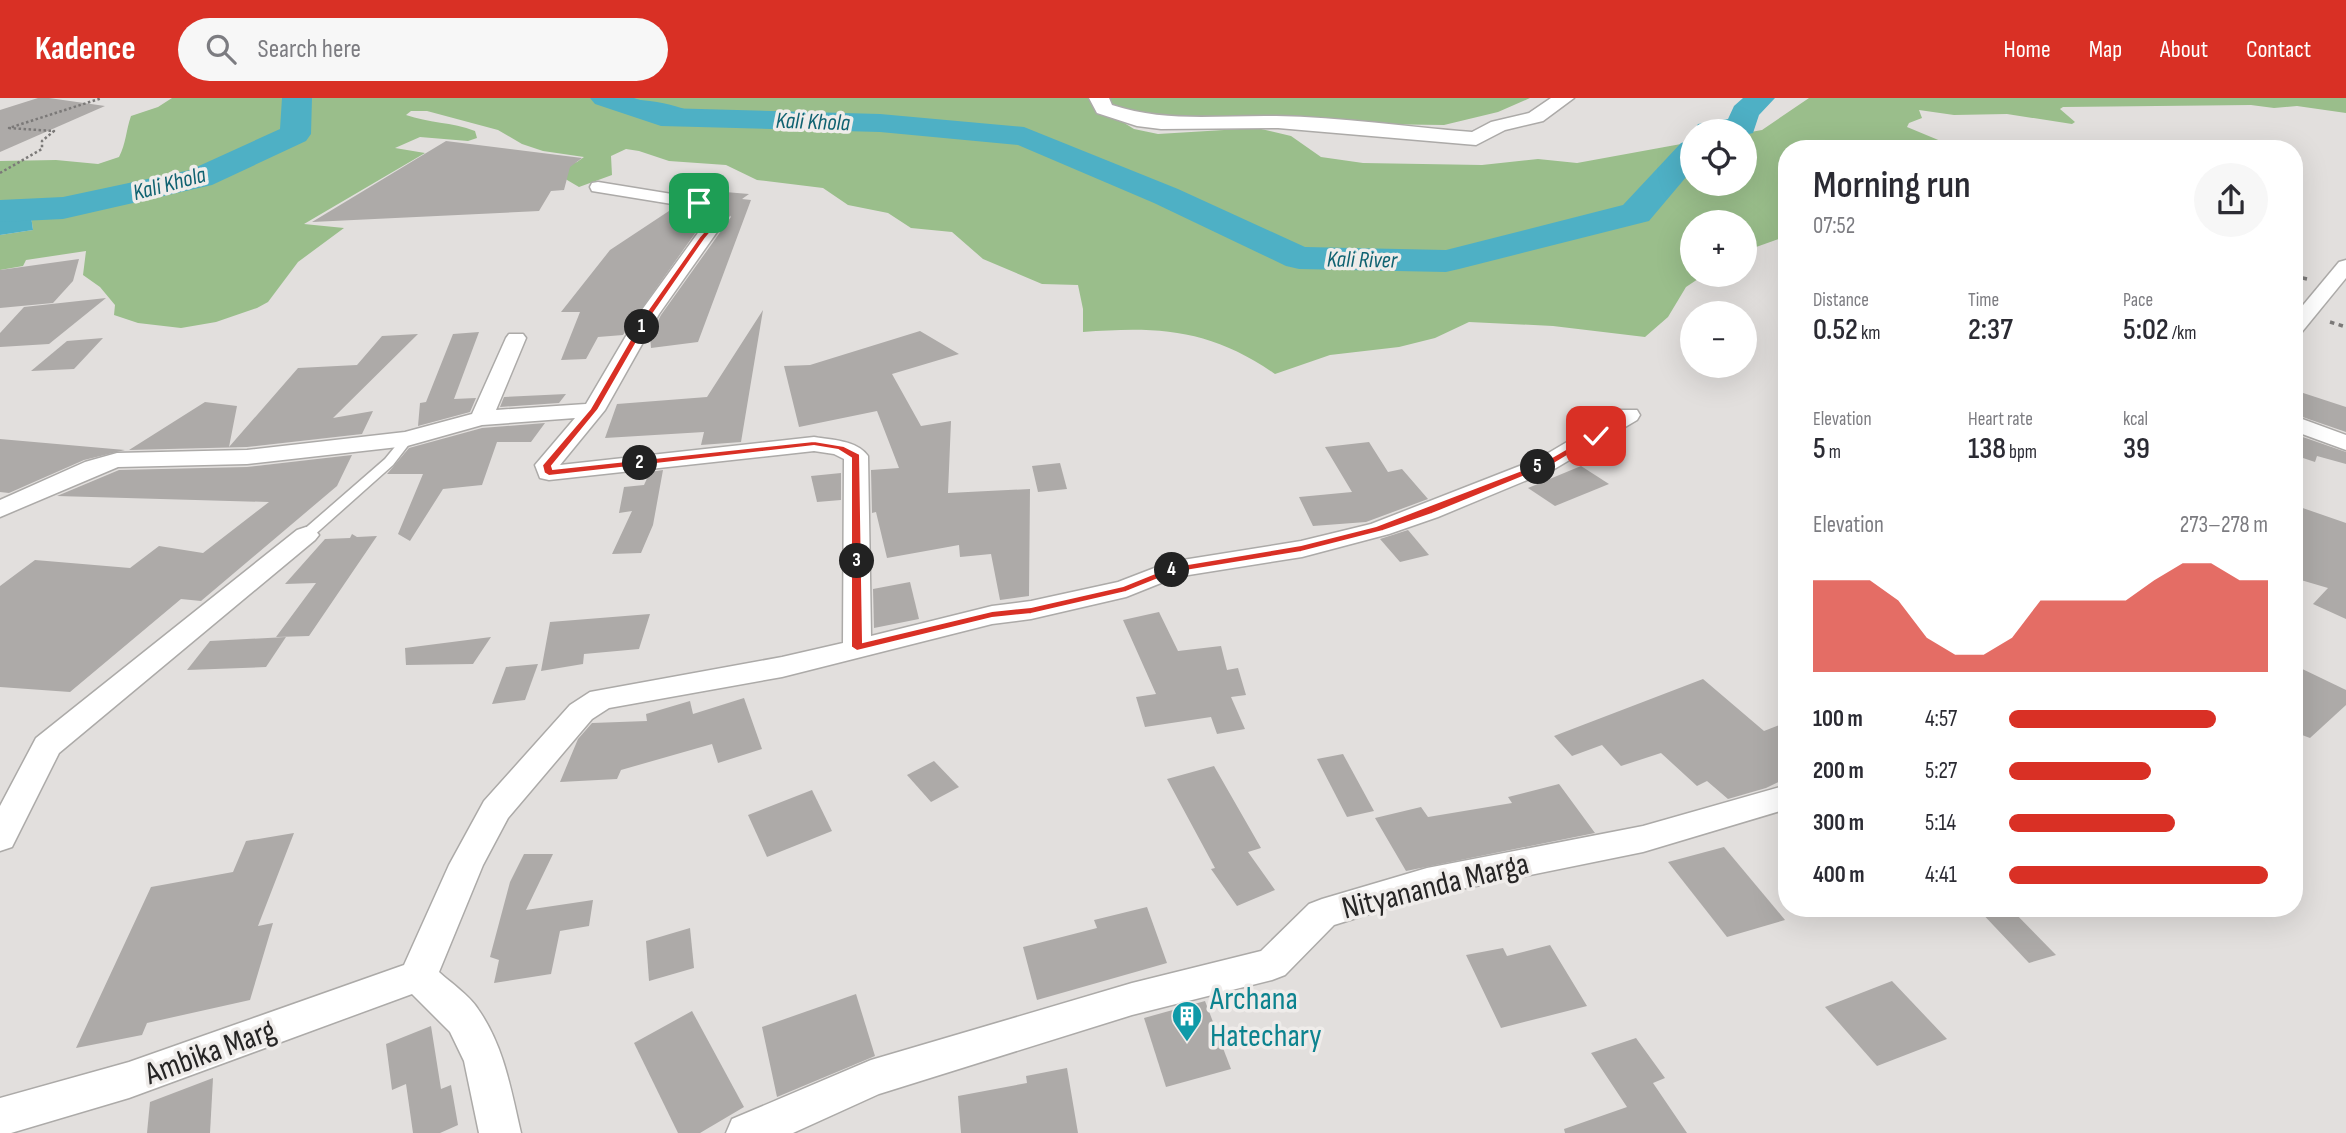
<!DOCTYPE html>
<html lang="en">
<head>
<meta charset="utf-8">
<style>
	:root { --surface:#fff; --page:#f7f7f7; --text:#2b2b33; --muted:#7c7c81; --accent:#d93025 }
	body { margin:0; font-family:"Sofia Sans Condensed",sans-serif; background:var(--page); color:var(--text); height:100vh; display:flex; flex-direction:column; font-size:26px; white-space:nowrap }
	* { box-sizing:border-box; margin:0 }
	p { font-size:23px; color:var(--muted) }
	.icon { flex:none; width:38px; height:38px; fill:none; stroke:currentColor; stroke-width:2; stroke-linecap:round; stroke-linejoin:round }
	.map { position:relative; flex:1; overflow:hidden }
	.details { position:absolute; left:1778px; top:42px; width:525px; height:777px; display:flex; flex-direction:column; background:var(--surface); border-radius:28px; box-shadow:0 7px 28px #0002 }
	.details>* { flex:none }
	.controls { position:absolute; left:1680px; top:21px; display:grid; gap:14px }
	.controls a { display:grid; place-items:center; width:77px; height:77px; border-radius:50%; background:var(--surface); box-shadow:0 7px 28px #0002; font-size:35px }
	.pin { position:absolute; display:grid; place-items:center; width:60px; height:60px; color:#fff; margin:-30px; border-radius:14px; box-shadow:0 4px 10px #0006 }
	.km { position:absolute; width:35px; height:35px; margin:-18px; border-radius:50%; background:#222; color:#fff; font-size:19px; line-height:35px; text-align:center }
	.round { display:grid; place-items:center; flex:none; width:74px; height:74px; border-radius:37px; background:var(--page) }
	.headline { display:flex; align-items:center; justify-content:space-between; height:119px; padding:0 35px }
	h1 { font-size:38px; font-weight:600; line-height:52px }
	.figures { display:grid; grid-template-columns:repeat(3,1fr); gap:10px; height:119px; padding:7px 35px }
	.figures div { display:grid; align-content:center }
	.figures b { font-size:30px; font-weight:600 }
	.figures small { font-size:19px; font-weight:400 }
	.figures p { font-size:19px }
	.chart { height:196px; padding:14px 35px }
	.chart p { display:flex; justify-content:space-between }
	.chart svg { width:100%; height:126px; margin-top:7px; fill:var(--accent); opacity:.7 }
	ul { padding:0 35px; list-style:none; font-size:23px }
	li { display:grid; grid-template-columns:112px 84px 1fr; align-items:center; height:52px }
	li i { height:18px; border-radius:9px; background:var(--accent) }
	header { display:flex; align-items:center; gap:42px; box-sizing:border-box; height:98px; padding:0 35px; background:var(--accent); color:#fff }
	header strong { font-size:33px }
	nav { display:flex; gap:38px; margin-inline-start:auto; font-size:24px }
	.search { width:490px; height:63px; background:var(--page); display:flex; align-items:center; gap:18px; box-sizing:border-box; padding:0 24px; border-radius:38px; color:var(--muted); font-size:26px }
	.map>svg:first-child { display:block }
	.green { fill:#9abe8b }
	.water { fill:#4eb0c5 }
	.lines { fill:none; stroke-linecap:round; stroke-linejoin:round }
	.river { fill:#4eb0c5; fill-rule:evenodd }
	.building { fill:#adaaa8 }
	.lane-casing { stroke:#acaaa8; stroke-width:3 }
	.street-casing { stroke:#acaaa8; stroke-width:3 }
	.secondary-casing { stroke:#acaaa8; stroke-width:3 }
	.path-far1 { stroke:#7b7978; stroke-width:2.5; stroke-dasharray:2.5 2.5; stroke-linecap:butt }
	.path { stroke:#7b7978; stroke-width:3.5; stroke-dasharray:4.5 4.5; stroke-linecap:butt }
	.lane { fill:#fff; fill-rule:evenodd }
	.street { fill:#fff; fill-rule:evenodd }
	.secondary { fill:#fff; fill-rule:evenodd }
	.route { fill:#d93025; stroke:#fff; stroke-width:2 }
	.labels { text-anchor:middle; stroke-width:7; stroke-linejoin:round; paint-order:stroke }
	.far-water-label { font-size:23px; font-style:italic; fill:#106271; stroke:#efecea }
	.near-street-label { font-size:32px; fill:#262525; stroke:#efecea }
	.near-culture-label { font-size:32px; fill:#0d838f; stroke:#efecea; text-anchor:start }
</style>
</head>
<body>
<header>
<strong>Kadence</strong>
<div class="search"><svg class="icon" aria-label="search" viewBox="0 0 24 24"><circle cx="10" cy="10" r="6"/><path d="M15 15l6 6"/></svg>Search here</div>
<nav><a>Home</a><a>Map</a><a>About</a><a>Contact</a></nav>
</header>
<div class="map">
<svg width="2346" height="1035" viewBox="0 0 2346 1035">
	<rect width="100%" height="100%" fill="#e2dfdd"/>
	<path class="green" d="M172 0H590L662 22 681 23 622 0H1530L1498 14 1444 27 1121 23 1134 31 1158 36 1257 30 1291 38 1321 59 1363 65 1482 67 1538 61 1577 65 1692 44V86H1745V35L1762 32 1809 0H2346V15L2297 8 2274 10 2251 7 2063 9 2060 11 2075 24 2072 26 2007 16 1954 17 1919 12 1922 20 1909 25 1907 29 1960 51H1919L1893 45 1883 51H1787V138L1745 153V124H1692V177H1704L1686 189 1668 219 1645 239 1553 228 1469 224 1435 240 1399 249 1330 257 1275 276C1211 231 1158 228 1083 234V211L1078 187 1042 186 983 161 952 134 911 130 888 115 848 107 823 90 757 82 726 67 669 63 639 53 626 51 611 58 612 77 579 89 550 72 577 64 584 59 543 53 522 46 498 32 427 13H411L406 17C428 25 452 24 475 33L477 40 468 43 420 39 395 50 425 55 304 126 344 130 298 164 268 204 257 210 216 224 181 230 138 225 114 217 115 207 100 189 83 177 86 153 26 162 23 168 0 172V137L33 132 29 104H0V63L56 62 98 66 119 59C126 46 126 32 131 18L158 9Z"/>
	<g class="water">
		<path d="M590 0C620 0 667 1 693 15 665 33 619 11 590 0Z"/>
		<polygon points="0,104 29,104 33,132 0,137"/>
	</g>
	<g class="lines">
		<g class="river">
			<polygon points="282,0 312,0 311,36 306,43 212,87 63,121 0,124 0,102 63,99 190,72 280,31"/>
			<polygon points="590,0 634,0 664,10 880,16 1024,29 1178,91 1305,149 1446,152 1623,107 1681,45 1692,42 1692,72 1649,123 1459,171 1446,174 1299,171 1286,168 1154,105 1018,47 880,34 661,28 595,6"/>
			<polygon points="1743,0 1775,0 1759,17 1753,35 1745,37 1745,33 1694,33 1698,26 1728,21 1734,8"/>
		</g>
	</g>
	<g class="building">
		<polygon points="38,0 49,0 105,8 0,54 0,12"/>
		<polygon points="446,43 582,60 570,69 564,92 551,93 539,113 312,124"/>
		<polygon points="701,92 749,96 742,101 751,102 698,244 651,250 650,238 661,217 731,119 721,101 694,97"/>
		<polygon points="675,109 708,117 623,237 598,239 586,261 561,262 580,214 561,214 610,152"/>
		<polygon points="79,161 73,183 53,205 0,210 0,172"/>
		<polygon points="106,200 49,246 0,249 0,235 24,209"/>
		<polygon points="763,212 741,344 701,347 704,334 605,340 617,306 707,299"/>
		<polygon points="920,233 959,256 892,276 921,328 951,323 948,395 1030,391 1029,498 1000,502 991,456 960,459 959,447 887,460 876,414 872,415 871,372 899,370 877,313 799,329 784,268 810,267"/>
		<polygon points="479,234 454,301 476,300 470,314 418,328 420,305 426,304 453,236"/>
		<polygon points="418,236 333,320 373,313 362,336 247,349 129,352 205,304 237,308 229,349 298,270 357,267 382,238"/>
		<polygon points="103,240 74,271 31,273 67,243"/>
		<polygon points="2294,292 2346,309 2346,334 2294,316"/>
		<polygon points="566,296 559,305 500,309 504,299"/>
		<polygon points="545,325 531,344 497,344 482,387 443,391 410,443 398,436 423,376 387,376 409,350 482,330"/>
		<polygon points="2294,336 2346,354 2346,366 2317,358 2315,364 2294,357"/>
		<polygon points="0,341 125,352 84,362 9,395 0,394"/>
		<polygon points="1369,344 1388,374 1402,371 1428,401 1366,424 1313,428 1299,399 1352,394 1325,349"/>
		<polygon points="352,357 337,388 201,503 181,501 70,594 0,589 0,488 35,462 130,470 159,448 203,455 269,404 57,398 119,372 247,369"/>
		<polygon points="1060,365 1067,391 1038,394 1032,368"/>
		<polygon points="1581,368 1609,386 1555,408 1528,390"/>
		<polygon points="663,372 653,427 641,455 612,456 632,413 619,415 624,389 644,387 650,374"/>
		<polygon points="841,375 841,402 817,404 811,378"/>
		<polygon points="2294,407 2346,425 2346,521 2313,506 2328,490 2294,480"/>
		<polygon points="1408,432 1429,457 1400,464 1380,441"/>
		<polygon points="352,436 357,439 377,438 309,538 276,539 316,485 285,486 325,441 350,440"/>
		<polygon points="910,484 919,521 874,530 873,491"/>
		<polygon points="1159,514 1178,553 1221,548 1227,572 1238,570 1246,597 1231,599 1245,631 1217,636 1211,619 1145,629 1136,599 1156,596 1123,522"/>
		<polygon points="650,516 639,551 584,556 583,566 541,573 550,524"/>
		<polygon points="286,539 266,569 187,572 210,543"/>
		<polygon points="491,539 473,566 406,567 405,550"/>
		<polygon points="538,566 525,602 492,606 506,569"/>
		<polygon points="2294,567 2346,592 2346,607 2310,640 2294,634"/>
		<polygon points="1703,581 1764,633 1787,624 1787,680 1766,690 1728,701 1707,683 1697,688 1661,655 1621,668 1602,647 1572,658 1554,638"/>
		<polygon points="744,600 762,651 718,665 712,646 621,672 617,681 560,684 578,641 592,625 647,623 646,616 690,603 693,616"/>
		<polygon points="1343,656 1374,713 1347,719 1317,661"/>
		<polygon points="934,663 959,689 931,704 907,677"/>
		<polygon points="1214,668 1261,750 1248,754 1275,792 1237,808 1211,771 1215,770 1167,681"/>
		<polygon points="1559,686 1595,735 1406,773 1375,720 1421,709 1428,719 1512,705 1508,699"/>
		<polygon points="812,692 832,733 767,759 748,717"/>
		<polygon points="294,735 258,828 273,825 250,902 147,925 142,937 76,950 151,789 233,774 246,743"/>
		<polygon points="1724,749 1785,822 1727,839 1668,764"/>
		<polygon points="524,756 553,756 526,812 593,802 589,828 560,833 551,876 494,885 499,862 490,859 510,784"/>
		<polygon points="1147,809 1167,865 1037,902 1023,849 1097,830 1094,822"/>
		<polygon points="1977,810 2010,810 2056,857 2029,865"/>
		<polygon points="690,830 694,870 649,883 646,843"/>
		<polygon points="1550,847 1587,908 1501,930 1466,857 1503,850 1507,858"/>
		<polygon points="1892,883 1947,941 1877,968 1825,909"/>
		<polygon points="856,896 875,958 777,999 762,929"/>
		<polygon points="1205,903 1231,971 1166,989 1144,920"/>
		<polygon points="692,913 744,1009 700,1035 678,1035 634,945"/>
		<polygon points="431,928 441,991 451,987 458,1027 440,1035 413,1035 406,986 392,992 386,946"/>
		<polygon points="1636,940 1665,980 1653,985 1687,1035 1565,1035 1564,1031 1627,1009 1591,955"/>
		<polygon points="1067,970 1078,1035 961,1035 958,998 1027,985 1026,978"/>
		<polygon points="213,980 210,1035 147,1035 150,1004"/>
	</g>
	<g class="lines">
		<g class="lane-casing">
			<polygon id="lane" points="407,338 413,341 393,367 311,440 301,440 300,437 301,434 385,361 403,339"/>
		</g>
		<g class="street-casing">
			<g id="street">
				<path d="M598 84 721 104 729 117 659 216 605 312 560 367 814 339C831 342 857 342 868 358L871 538 992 508 1031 503 1118 484 1170 464 1301 443 1371 426 1540 360 1621 312H1637L1640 317 1637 322 1556 370 1438 419 1389 436 1302 459 1176 479 1126 499 1031 521 992 526 782 579 609 610 592 621 508 720 483 767 439 874C451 885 469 897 478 911 504 948 511 992 521 1035H479L464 963 450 934 412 896 129 1000 11 1035H0V1000L129 964 404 867 449 767 484 703 570 607 590 594 782 559 843 545 844 361 834 356 814 353 549 382 540 380 535 367 575 320 482 327 407 348 247 366 118 369 0 419V402L85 364 117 355 247 352 405 334 472 316 506 240 509 236H523L526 240 496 312 586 306 639 216 711 117 709 112 592 93 590 89 592 85Z"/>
				<polygon points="2346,162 2346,180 2301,235 2294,237 2294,218 2339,164"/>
				<polygon points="2294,318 2346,337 2346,352 2294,333"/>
				<polygon points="306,429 315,432 319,437 315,442 59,655 12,749 0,753 0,708 36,640 297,432"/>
				<polygon points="1787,687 1787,711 1643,754 1427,798 1334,827 1285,877 1272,882 1132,917 879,996 793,1035 726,1035 732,1021 871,962 1132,885 1261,853 1309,806 1322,801 1427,770 1643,728"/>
			</g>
		</g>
		<g class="secondary-casing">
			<path id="secondary" d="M1089 0H1109L1112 7C1166 25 1220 17 1276 18 1341 19 1407 29 1472 34L1491 24 1529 15 1551 0H1574L1543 23 1505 32 1476 47 1278 30 1161 31 1137 28 1097 15Z"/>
		</g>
		<polyline class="path-far1" points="0,75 42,51 42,43 54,33 9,30 102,0"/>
		<g class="path">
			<polyline points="2294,178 2307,181"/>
			<polyline points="2330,224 2346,229"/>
		</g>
		<use href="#lane" class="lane"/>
		<use href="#street" class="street"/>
		<use href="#secondary" class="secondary"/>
	</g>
	<polygon class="route" points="696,104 717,107 723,113 721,122 705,141 653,216 598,312 552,368 553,371 814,343 844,348 860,356 863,544 992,513 1031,509 1123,488 1170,469 1301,447 1376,428 1545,363 1592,336 1600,338 1552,367 1432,416 1383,433 1301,454 1173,475 1126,494 1031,516 992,520 857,553 851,549 851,360 838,352 814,348 549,378 544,375 542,367 590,311 645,216 700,138 714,122 716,113 696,107"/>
	<defs>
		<g id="building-pin" transform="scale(1.575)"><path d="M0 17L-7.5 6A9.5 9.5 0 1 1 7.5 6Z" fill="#0f9aa8" stroke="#efecea"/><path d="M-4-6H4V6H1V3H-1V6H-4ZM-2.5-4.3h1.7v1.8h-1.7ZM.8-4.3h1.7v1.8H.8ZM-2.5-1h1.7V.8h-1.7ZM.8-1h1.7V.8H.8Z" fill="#fff"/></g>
	</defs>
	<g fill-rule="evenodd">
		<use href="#building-pin" x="1187" y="918"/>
	</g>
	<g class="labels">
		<g class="far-water-label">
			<text transform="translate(813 23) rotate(2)" y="8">Kali Khola</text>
			<text transform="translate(169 85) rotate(-15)" y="8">Kali Khola</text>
			<text transform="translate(1362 161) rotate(1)" y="8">Kali River</text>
		</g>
		<g class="near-street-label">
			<text transform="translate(1435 787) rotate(-14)" y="11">Nityananda Marga</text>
			<text transform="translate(210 953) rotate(-20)" y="11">Ambika Marg</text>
		</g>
		<g class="near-culture-label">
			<text x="1210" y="911">Archana<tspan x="1210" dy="37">Hatechary</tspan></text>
		</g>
	</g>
</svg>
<div class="controls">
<a><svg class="icon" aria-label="locate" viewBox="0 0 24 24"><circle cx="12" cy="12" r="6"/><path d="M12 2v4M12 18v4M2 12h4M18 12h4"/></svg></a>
<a>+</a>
<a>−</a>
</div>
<div class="pin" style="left:699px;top:105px;background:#1e9e55"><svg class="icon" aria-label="arrive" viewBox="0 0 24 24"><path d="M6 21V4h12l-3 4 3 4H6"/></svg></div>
<div class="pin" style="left:1596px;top:338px;background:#d93025"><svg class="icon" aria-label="check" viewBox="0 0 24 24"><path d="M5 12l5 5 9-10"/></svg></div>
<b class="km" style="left:642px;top:229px">1</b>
<b class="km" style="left:640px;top:365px">2</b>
<b class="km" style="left:857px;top:463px">3</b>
<b class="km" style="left:1172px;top:472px">4</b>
<b class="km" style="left:1538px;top:369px">5</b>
<section class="details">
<div class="headline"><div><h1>Morning run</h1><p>07:52</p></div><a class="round"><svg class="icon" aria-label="share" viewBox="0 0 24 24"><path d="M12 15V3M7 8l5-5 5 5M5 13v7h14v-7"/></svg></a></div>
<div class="figures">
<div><p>Distance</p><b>0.52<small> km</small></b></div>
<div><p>Time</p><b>2:37</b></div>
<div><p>Pace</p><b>5:02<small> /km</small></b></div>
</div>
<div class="figures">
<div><p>Elevation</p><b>5<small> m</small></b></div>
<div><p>Heart rate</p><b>138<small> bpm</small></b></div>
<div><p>kcal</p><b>39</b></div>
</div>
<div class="chart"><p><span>Elevation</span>273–278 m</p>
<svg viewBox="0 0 160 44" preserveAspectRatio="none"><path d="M0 44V12L10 12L20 12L30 19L40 32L50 38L60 38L70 32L80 19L90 19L100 19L110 19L120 12L130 6L140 6L150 12L160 12V44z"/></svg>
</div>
<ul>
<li><b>100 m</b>4:57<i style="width:80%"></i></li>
<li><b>200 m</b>5:27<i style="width:55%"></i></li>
<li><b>300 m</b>5:14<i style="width:64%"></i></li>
<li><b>400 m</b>4:41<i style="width:100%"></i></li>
</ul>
</section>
</div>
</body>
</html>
